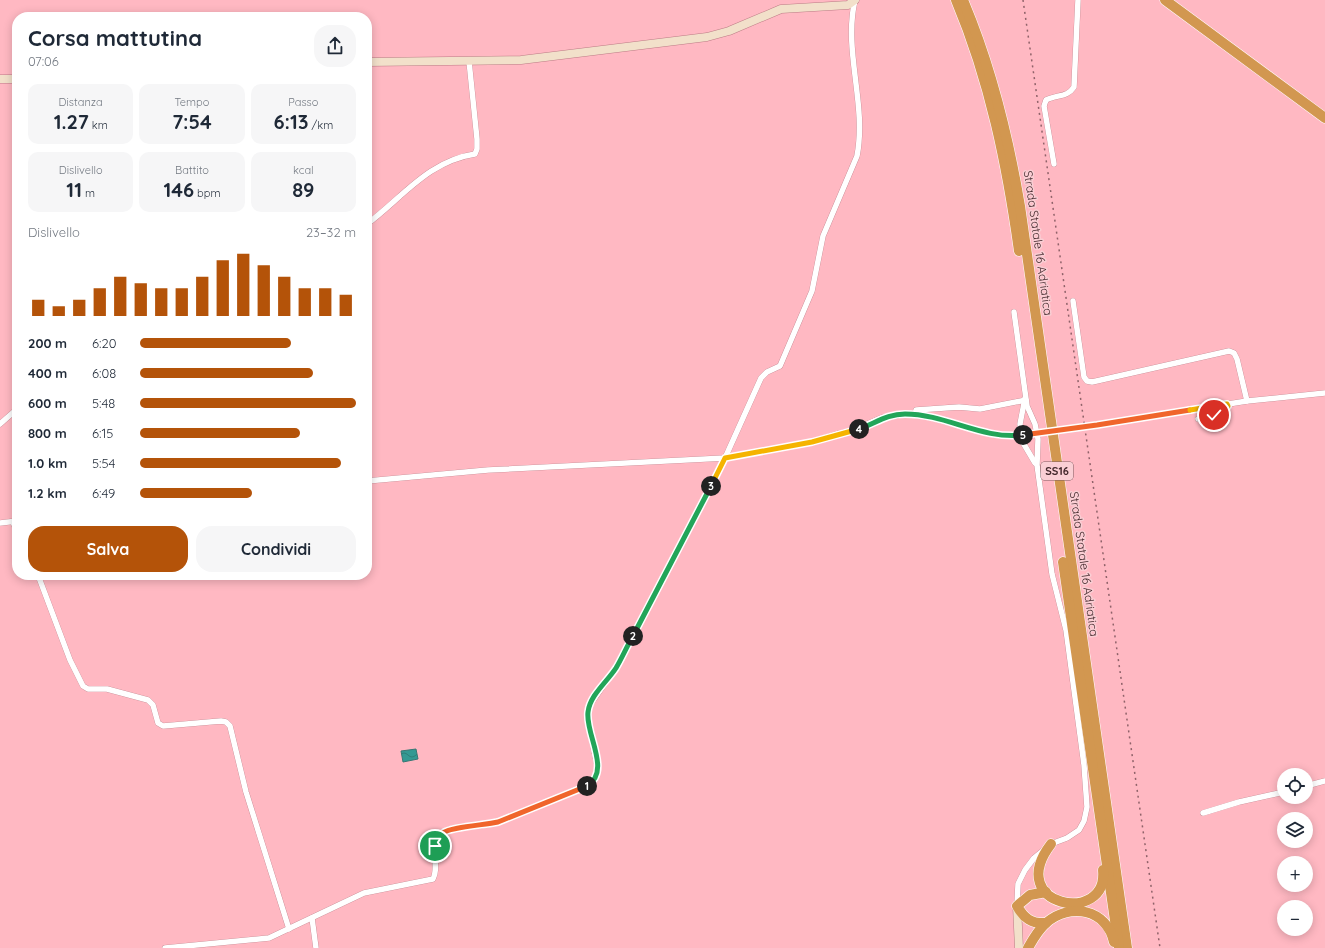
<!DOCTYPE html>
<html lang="it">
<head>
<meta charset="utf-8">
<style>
	:root { --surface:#fff; --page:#f6f6f7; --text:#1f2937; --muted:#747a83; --accent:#b45309 }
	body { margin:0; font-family:Quicksand,sans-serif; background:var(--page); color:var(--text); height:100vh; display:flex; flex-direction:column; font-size:15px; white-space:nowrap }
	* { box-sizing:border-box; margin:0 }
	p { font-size:13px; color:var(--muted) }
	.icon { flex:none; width:22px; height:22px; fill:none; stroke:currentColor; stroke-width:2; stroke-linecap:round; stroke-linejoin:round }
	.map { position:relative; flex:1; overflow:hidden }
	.sheet { position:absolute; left:12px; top:12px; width:360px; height:568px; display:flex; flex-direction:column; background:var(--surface); border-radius:16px; box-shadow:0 2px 10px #0003 }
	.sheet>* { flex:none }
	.controls { position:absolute; left:1277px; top:768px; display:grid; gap:8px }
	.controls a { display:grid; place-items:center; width:36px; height:36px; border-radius:50%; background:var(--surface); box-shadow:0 2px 10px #0003; font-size:20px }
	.pin { position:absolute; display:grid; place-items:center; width:34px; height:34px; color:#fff; margin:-17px; border:2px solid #fff; border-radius:50%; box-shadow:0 1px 4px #0007 }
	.km { position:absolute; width:20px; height:20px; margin:-10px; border-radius:50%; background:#222; color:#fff; font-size:11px; line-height:20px; text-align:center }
	.round { display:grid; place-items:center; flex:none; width:42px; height:42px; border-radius:16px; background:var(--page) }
	.head { display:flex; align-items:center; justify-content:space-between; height:68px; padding:0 16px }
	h1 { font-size:22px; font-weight:800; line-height:30px }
	.stats { display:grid; grid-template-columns:repeat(3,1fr); gap:6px; height:68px; padding:4px 16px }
	.stats div { display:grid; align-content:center; border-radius:10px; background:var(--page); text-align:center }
	.stats b { font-size:20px; font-weight:800 }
	.stats small { font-size:11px; font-weight:400 }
	.stats p { font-size:11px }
	.chart { height:112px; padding:8px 16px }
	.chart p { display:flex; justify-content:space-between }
	.chart svg { width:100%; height:72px; margin-top:4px; stroke:var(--accent); stroke-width:6 }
	.action { display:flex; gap:8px; margin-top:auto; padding:8px 16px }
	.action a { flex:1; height:46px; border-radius:16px; background:var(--accent); color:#fff; font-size:16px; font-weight:800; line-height:46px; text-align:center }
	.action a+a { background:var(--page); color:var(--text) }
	ul { padding:0 16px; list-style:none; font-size:13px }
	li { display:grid; grid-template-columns:64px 48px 1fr; align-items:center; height:30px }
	li i { height:10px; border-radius:5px; background:var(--accent) }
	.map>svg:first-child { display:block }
	.water { fill:url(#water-waves); stroke:#387774 }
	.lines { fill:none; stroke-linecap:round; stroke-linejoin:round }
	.street-casing { stroke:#bc7b85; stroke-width:6 }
	.secondary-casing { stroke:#bc7b85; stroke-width:9 }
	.highway-casing { stroke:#fff; stroke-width:11 }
	.street { stroke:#fff; stroke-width:5.5 }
	.secondary { stroke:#f2e0ca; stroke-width:8 }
	.highway { stroke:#d29750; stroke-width:10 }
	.rail { stroke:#8f6269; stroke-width:1.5; stroke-dasharray:2 4; stroke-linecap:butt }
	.street-bridge-casing { stroke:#bc7b85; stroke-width:6; stroke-linecap:butt }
	.street-bridge { stroke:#fff; stroke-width:5.5 }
	.split-1-casing { stroke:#fff; stroke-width:8 }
	.split-2-casing { stroke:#fff; stroke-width:8 }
	.split-3-casing { stroke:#fff; stroke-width:8 }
	.split-4-casing { stroke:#fff; stroke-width:8 }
	.split-5-casing { stroke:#fff; stroke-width:8 }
	.split-6-casing { stroke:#fff; stroke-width:8 }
	.split-7-casing { stroke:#fff; stroke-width:8 }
	.split-1 { stroke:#f0652b; stroke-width:5 }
	.split-2 { stroke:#22a559; stroke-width:5 }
	.split-3 { stroke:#22a559; stroke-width:5 }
	.split-4 { stroke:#f5b400; stroke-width:5 }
	.split-5 { stroke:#22a559; stroke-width:5 }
	.split-6 { stroke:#f0652b; stroke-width:5 }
	.split-7 { stroke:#f5b400; stroke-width:5 }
	.labels { text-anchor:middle; stroke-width:3; stroke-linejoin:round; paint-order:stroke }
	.shield { fill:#faced4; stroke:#7a5a5e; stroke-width:1 }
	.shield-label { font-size:11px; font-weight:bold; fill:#43282c }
	.street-label { font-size:12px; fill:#43282c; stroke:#faced4 }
</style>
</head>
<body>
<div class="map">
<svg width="1325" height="948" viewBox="0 0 1325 948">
	<defs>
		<pattern id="water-waves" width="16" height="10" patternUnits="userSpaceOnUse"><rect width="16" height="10" fill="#339993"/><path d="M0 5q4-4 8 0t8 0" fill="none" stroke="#2d7d78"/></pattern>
	</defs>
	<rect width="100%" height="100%" fill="#ffb8c2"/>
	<polygon class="water" points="416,749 418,759 403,762 401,751"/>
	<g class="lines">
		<g class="street-casing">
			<g id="street">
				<path d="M1054 164 1044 106 1046 100C1057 94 1067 98 1074 87L1078 0"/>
				<path d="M367 224C402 198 428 161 475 154L477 149V139L469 61"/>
				<polyline points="1073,301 1084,377 1087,381 1092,382 1229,351 1234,353 1237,359 1247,401"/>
				<polyline points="1014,312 1027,406 1035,424 1038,439 1037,465 1052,574 1066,630 1084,765 1087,807 1084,821 1079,830 1067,838 1051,844 1034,858 1025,870 1018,884 1017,906"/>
				<polyline points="1025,398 1020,424 1022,441 1035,463"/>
				<polyline points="915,415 916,410 959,407 980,409 1026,400"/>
				<polyline points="1198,419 1224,413 1228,406 1227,404"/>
				<polyline points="0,424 17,409"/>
				<polyline points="1097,425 1247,401 1325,393"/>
				<polyline points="367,481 488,470 725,458 812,442 837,434 852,431 881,418 905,414 925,416 997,435 1016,436"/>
				<polyline points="13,522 17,532"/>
				<polyline points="0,523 17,521"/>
				<polyline points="38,575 70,660 83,686 88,689 107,689 148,700 153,705 158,723 163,726 221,721 226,722 230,726 246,792 289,929"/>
				<polyline points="1306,786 1325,781"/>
				<polyline points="1203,813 1239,802 1284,792"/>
				<polyline points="312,918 316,948"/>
				<path d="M165 948 269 938 364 893 433 879C440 866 429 849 438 837 448 824 473 828 488 824 522 816 554 797 588 785L595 780 598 769 588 721 589 706 615 669 654 596 725 458 761 378 767 372 780 366 812 291 823 236 857 156C867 104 843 51 855 0"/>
			</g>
		</g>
		<g class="secondary-casing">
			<g id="secondary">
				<polyline points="367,62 521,60 707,37 729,31 781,9 848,5 855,0"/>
				<polyline points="0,79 17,79"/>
				<polyline points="1017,906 1019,948"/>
			</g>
		</g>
		<g class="highway-casing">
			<g id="highway">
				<path d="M956 0C990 81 1007 165 1019 251"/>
				<path d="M963 0C991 66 1008 135 1020 206L1127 948"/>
				<polyline points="1165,0 1325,118"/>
				<polyline points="1063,562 1119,948"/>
				<path d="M1051 844C1003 907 1109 926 1103 870"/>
				<path d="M1046 923C1031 924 1024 918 1017 906L1030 895 1046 892"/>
				<path d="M1028 948C1033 939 1038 930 1046 923 1070 902 1107 909 1114 942"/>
			</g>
		</g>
		<use href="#street" class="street"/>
		<use href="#secondary" class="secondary"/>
		<use href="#highway" class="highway"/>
		<polyline class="rail" points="1023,0 1160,948"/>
		<g class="street-bridge-casing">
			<polyline id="street-bridge" points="1016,436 1097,425"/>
		</g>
		<use href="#street-bridge" class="street-bridge"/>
	</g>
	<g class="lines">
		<g class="split-1-casing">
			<path id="split-1" d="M435 846C436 840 438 836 443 833 450 827 485 825 498 822L587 786"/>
		</g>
		<g class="split-2-casing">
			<path id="split-2" d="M587 786C612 771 585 734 588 712 590 695 607 682 616 668 622 658 627 646 633 636"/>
		</g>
		<g class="split-3-casing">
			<polyline id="split-3" points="633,636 711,486"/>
		</g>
		<g class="split-4-casing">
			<polyline id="split-4" points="711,486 725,458 812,442 859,429"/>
		</g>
		<g class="split-5-casing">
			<path id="split-5" d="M859 429C876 423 887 414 905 414 946 414 982 440 1023 435"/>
		</g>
		<g class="split-6-casing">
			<polyline id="split-6" points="1023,435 1097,425 1190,410"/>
		</g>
		<g class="split-7-casing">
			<polyline id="split-7" points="1190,410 1227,404 1228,406 1224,413 1214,415"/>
		</g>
		<use href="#split-1" class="split-1"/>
		<use href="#split-2" class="split-2"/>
		<use href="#split-3" class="split-3"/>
		<use href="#split-4" class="split-4"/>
		<use href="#split-5" class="split-5"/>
		<use href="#split-6" class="split-6"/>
		<use href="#split-7" class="split-7"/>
	</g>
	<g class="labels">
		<rect class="shield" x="1041" y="462" width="32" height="18" rx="3"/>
		<g class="shield-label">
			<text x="1057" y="475">SS16</text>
		</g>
		<g class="street-label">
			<text transform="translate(1038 243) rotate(82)" y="4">Strada Statale 16 Adriatica</text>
			<text transform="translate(1084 564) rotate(82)" y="4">Strada Statale 16 Adriatica</text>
		</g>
	</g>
</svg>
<div class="controls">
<a><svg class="icon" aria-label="locate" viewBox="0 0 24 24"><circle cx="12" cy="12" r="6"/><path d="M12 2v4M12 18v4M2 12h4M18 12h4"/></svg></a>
<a><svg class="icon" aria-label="layers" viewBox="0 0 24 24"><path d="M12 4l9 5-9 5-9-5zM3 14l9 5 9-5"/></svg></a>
<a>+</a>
<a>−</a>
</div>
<div class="pin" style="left:435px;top:846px;background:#1e9e55"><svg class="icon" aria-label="arrive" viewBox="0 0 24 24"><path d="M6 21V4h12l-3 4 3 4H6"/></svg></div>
<div class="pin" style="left:1214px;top:415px;background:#d93025"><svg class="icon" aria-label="check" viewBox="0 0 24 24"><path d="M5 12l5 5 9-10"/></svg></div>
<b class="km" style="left:587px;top:786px">1</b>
<b class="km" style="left:633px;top:636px">2</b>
<b class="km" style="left:711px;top:486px">3</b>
<b class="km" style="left:859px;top:429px">4</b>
<b class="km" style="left:1023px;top:435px">5</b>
<section class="sheet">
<div class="head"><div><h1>Corsa mattutina</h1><p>07:06</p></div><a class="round"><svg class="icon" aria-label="share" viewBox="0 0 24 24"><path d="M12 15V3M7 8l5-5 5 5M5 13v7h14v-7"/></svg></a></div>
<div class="stats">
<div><p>Distanza</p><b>1.27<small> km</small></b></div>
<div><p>Tempo</p><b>7:54</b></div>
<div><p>Passo</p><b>6:13<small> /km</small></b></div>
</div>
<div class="stats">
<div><p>Dislivello</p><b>11<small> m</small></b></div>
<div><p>Battito</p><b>146<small> bpm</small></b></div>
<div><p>kcal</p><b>89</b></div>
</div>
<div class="chart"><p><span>Dislivello</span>23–32 m</p>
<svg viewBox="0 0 160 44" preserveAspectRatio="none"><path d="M5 44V34M15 44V38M25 44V34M35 44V27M45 44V20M55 44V24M65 44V27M75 44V27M85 44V20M95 44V10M105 44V6M115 44V13M125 44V20M135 44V27M145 44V27M155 44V31"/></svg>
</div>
<ul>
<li><b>200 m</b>6:20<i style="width:70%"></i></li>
<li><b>400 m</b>6:08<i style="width:80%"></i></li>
<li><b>600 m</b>5:48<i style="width:100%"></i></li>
<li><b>800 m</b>6:15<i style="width:74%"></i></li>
<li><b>1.0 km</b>5:54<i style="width:93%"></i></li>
<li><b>1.2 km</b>6:49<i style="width:52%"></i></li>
</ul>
<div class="action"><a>Salva</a><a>Condividi</a></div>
</section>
</div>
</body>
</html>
